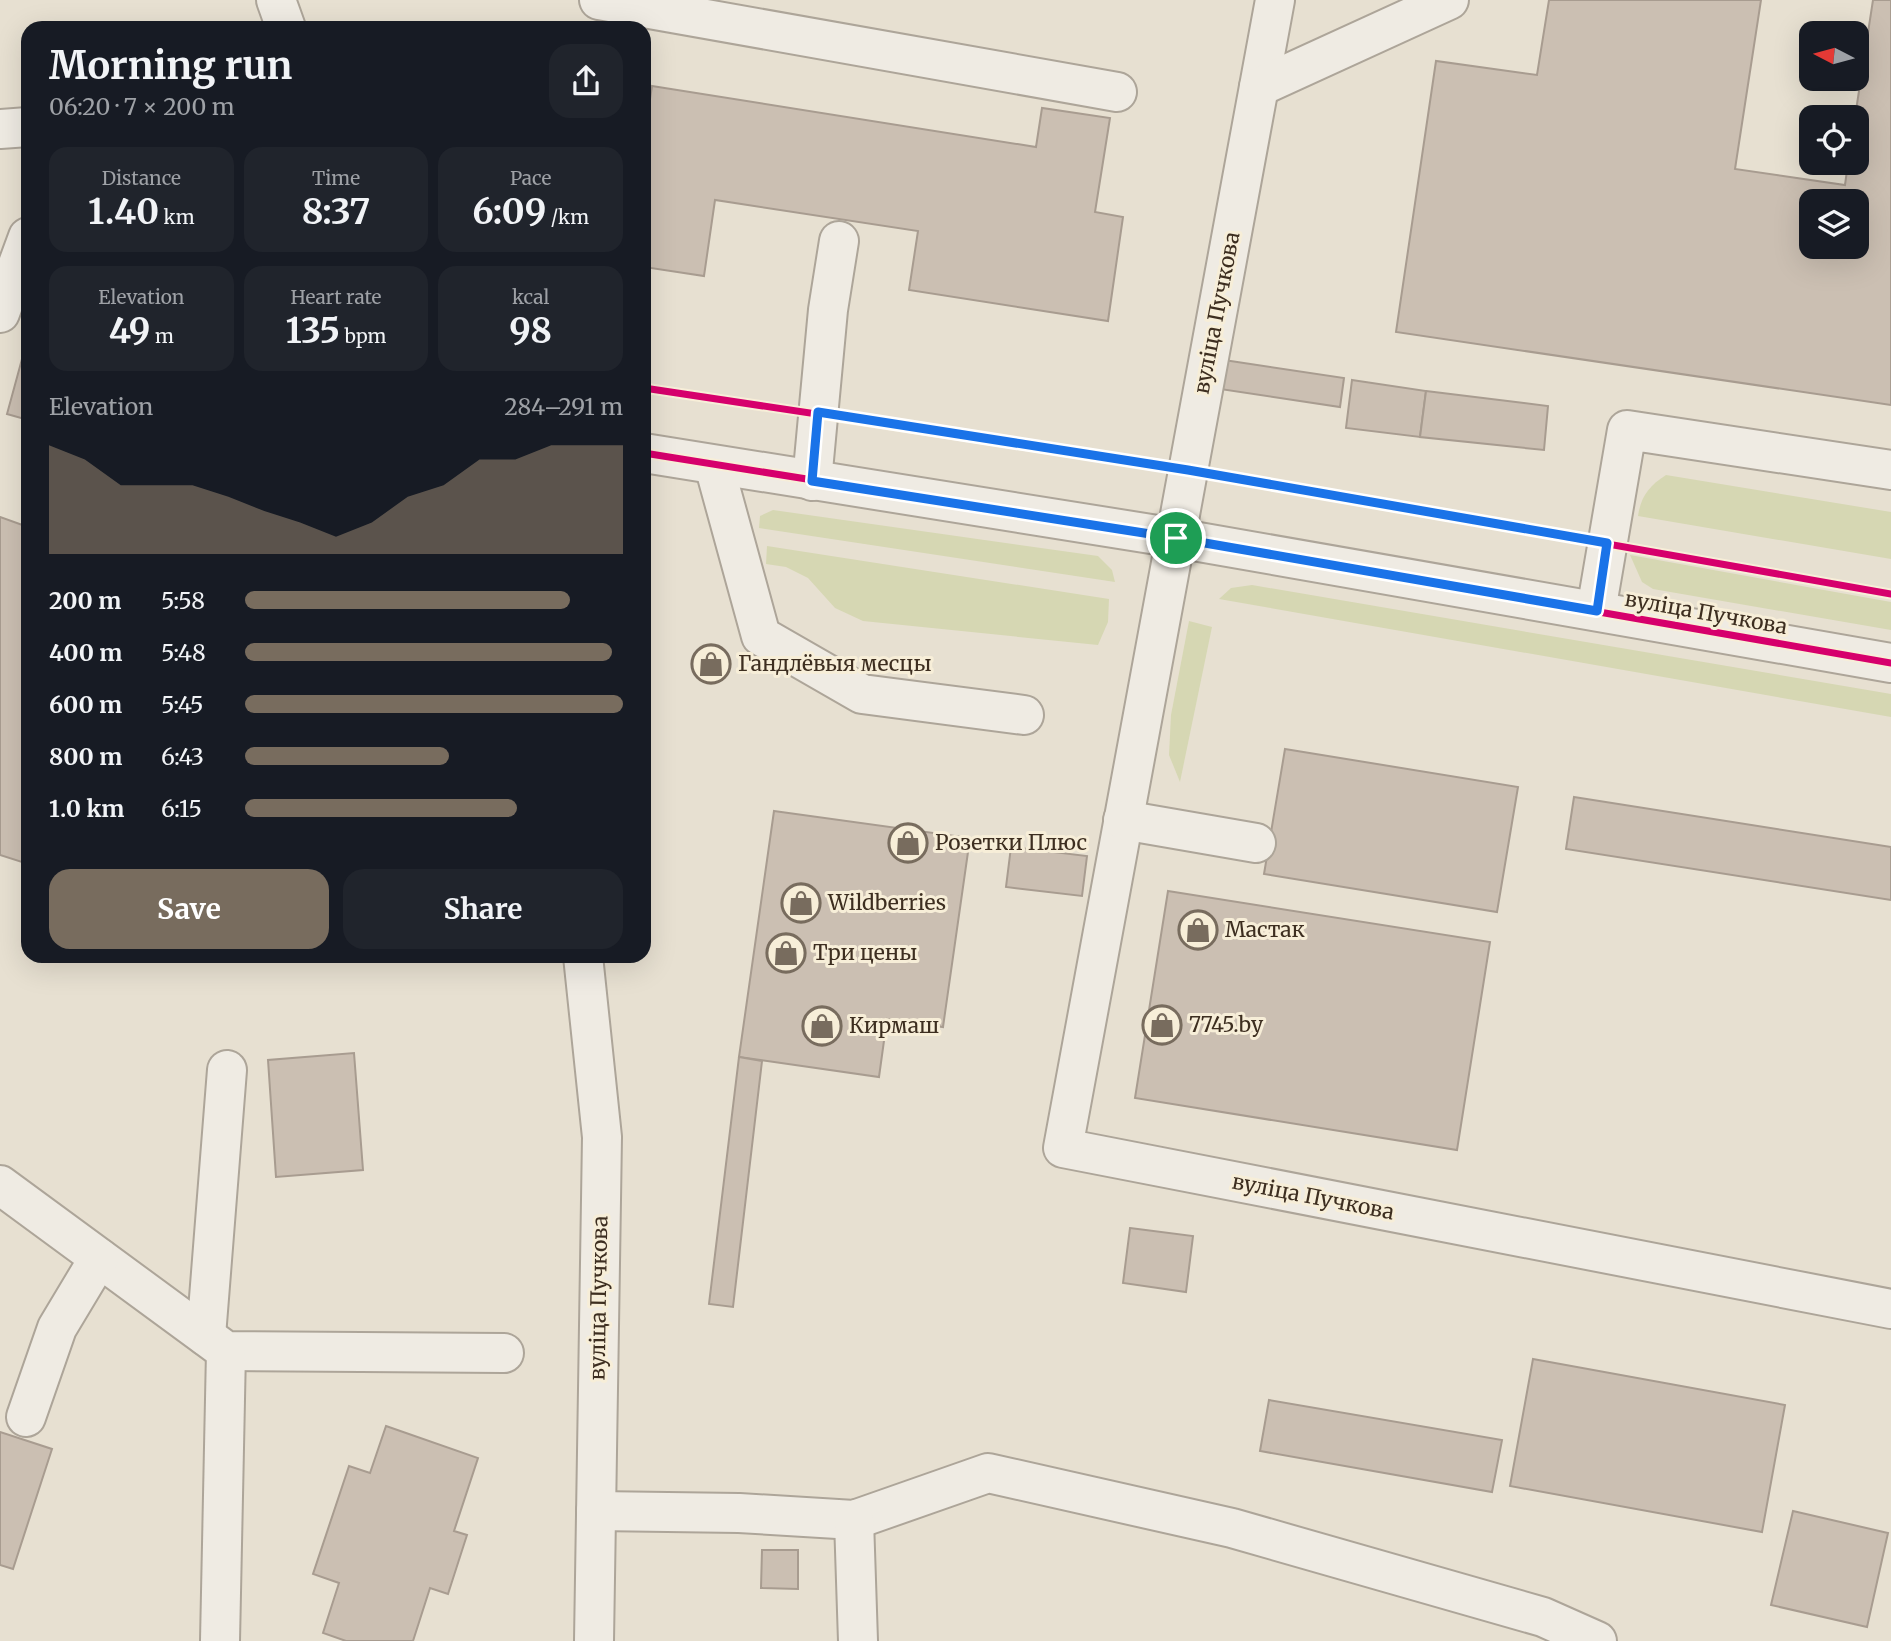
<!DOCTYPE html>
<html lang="en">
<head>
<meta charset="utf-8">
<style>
	:root { --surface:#171b24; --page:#20242c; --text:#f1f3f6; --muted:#9ea1a6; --accent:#786c5e }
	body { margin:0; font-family:Merriweather,serif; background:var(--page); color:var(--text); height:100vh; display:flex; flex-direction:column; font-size:26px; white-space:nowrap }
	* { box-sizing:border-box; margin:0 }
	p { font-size:23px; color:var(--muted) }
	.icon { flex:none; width:38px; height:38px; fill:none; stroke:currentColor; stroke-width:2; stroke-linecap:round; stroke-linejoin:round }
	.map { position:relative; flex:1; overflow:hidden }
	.panel { position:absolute; left:21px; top:21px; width:630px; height:942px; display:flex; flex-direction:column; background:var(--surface); border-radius:21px; box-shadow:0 7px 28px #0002 }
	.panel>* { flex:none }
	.needle { width:46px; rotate:276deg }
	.controls { position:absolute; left:1799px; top:21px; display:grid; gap:14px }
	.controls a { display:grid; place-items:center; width:70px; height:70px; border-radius:14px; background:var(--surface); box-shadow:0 7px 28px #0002; font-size:35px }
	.pin { position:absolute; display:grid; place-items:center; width:60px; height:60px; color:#fff; margin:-30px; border:4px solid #fff; border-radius:50%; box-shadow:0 2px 7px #0007 }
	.round { display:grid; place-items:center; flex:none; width:74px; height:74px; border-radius:21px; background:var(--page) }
	.headline { display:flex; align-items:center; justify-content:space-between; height:119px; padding:0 28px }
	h1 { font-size:38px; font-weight:700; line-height:52px }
	.stats { display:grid; grid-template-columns:repeat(3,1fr); gap:10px; height:119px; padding:7px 28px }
	.stats div { display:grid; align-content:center; border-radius:18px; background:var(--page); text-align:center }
	.stats b { font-size:35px; font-weight:700 }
	.stats small { font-size:19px; font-weight:400 }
	.stats p { font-size:19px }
	.chart { height:196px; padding:14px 28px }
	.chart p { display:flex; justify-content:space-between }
	.chart svg { width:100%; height:126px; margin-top:7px; fill:var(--accent); opacity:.7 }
	.action { display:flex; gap:14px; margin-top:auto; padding:14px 28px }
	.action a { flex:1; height:80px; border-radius:21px; background:var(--accent); color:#fff; font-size:28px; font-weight:700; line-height:80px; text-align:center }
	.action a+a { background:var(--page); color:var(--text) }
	ul { padding:0 28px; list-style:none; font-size:23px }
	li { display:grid; grid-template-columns:112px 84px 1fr; align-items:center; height:52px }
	li i { height:18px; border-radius:9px; background:var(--accent) }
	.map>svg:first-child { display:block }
	.green { fill:#d6d7b3 }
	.building { fill:#cbbfb2; stroke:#a89c90; stroke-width:2; fill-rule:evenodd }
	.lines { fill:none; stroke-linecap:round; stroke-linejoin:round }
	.minor-casing { stroke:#ada599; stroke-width:42 }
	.minor { stroke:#efebe3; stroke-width:38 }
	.cycleway-casing { stroke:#f7eed8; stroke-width:11 }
	.cycleway { stroke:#d6006c; stroke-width:7 }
	.route-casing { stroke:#fff; stroke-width:14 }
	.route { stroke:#1a73e8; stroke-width:9 }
	.labels { text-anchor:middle; stroke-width:6; stroke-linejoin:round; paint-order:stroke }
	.street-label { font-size:21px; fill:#3d2e20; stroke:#f7eed8 }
	.poi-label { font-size:21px; fill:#3d2e20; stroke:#f7eed8; text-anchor:start }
</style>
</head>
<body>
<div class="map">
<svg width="1891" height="1641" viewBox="0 0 1891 1641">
	<rect width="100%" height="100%" fill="#e7e0d1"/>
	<g class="green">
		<path d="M1666 475 1891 512V559L1638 516C1641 496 1649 486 1666 475Z"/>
		<polygon points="773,510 1098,556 1112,570 1115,582 759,528 760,516"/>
		<polygon points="767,546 1109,599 1108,622 1098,645 863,621 835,608 808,578 786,567 766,564"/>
		<polygon points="1630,555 1891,602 1891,630 1653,589 1642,582"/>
		<polygon points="1252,585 1891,694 1891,717 1219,599 1231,588"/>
		<polygon points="1189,621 1212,627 1180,782 1169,755 1171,715"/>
	</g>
	<g class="building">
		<path d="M1549 0H1761L1735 169 1845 185 1848 163H1857L1855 117 1873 0H1891V405L1396 332 1436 61 1537 75ZM1811 201H1857V247H1811Z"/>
		<polygon points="652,86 1036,147 1042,108 1110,118 1095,212 1123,217 1108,321 909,290 918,231 715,200 704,276 644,267 644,138"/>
		<polygon points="28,337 28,420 7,414"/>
		<polygon points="1224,360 1344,378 1340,407 1220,389"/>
		<polygon points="1352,380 1426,391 1420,437 1346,428"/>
		<polygon points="1426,391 1548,406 1544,450 1420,437"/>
		<polygon points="0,517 28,527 28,864 0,855"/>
		<polygon points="1285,749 1518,787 1497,912 1264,874"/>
		<polygon points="1574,797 1891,847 1891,900 1566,849"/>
		<polygon points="774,811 970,838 943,1027 887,1019 879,1077 739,1057"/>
		<polygon points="1011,847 1087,856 1082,896 1006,887"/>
		<polygon points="1168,891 1490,942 1457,1150 1135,1098"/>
		<polygon points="354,1053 363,1170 276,1177 268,1060"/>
		<polygon points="739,1057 762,1061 733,1307 709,1304"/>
		<polygon points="1130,1228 1193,1236 1186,1292 1123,1283"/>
		<polygon points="1533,1359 1785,1405 1762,1532 1510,1486"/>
		<polygon points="1269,1400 1502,1440 1492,1492 1260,1451"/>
		<polygon points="386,1426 478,1458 454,1531 467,1535 448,1594 430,1588 413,1641 346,1641 323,1633 339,1583 313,1574 349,1466 370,1473"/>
		<polygon points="0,1432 52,1449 13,1569 0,1565"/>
		<polygon points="1793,1511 1888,1533 1867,1627 1771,1605"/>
		<polygon points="762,1550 798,1550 798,1589 761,1588"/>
	</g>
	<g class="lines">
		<g class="minor-casing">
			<g id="minor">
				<polyline points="276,0 286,28"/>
				<polyline points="599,0 1117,92"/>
				<polyline points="1275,0 1063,1148 1891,1309"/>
				<polyline points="1259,87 1449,0"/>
				<polyline points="0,129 28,127"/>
				<polyline points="0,313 28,237"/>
				<polyline points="644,453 1176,538 1891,663"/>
				<polyline points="714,465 761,636 862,694 1024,715"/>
				<polyline points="812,481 828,310 839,241"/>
				<polyline points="1596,611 1627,430 1891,470"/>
				<polyline points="1123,820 1256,843"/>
				<polyline points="583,956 602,1137 594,1641"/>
				<polyline points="0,1185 226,1351 504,1353"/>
				<polyline points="206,1336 227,1070"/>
				<polyline points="26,1417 57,1328 99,1258"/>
				<polyline points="596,1511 739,1513 854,1520 988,1473 1232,1528 1543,1617 1597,1641"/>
				<polyline points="854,1520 858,1641"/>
				<polyline points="220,1641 226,1351"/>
			</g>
		</g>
		<use href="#minor" class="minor"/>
		<g class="cycleway-casing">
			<g id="cycleway">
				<polyline points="644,388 1188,470 1891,594"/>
				<polyline points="644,453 1176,538 1891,663"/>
			</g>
		</g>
		<use href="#cycleway" class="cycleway"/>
	</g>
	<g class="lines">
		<g class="route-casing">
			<polygon id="route" points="818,412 1188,470 1607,543 1597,611 1176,538 812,481"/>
		</g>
		<use href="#route" class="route"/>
	</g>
	<defs>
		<g id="shop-ring" transform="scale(2.0125)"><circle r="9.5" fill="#f7eed8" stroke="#786c5e" stroke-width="1.5"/><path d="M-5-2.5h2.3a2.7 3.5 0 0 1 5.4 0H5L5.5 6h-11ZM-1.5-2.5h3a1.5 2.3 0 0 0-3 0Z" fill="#786c5e"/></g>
	</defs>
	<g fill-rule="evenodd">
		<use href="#shop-ring" x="711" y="664"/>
		<use href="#shop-ring" x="908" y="843"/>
		<use href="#shop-ring" x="801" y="903"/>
		<use href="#shop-ring" x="1198" y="930"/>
		<use href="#shop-ring" x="786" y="953"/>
		<use href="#shop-ring" x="1162" y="1025"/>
		<use href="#shop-ring" x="822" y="1026"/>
	</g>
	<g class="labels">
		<g class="street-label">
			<text transform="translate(1217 313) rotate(-79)" y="7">вуліца Пучкова</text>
			<text transform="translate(1706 613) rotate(10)" y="7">вуліца Пучкова</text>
			<text transform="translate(1313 1197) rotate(11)" y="7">вуліца Пучкова</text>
			<text transform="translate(599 1298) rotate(-89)" y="7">вуліца Пучкова</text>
		</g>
		<g class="poi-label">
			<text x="738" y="671">Гандлёвыя месцы</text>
			<text x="935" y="850">Розетки Плюс</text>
			<text x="828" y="910">Wildberries</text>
			<text x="1225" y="937">Мастак</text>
			<text x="813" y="960">Три цены</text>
			<text x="1189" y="1032">7745.by</text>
			<text x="849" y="1033">Кирмаш</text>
		</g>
	</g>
</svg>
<div class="controls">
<a><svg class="needle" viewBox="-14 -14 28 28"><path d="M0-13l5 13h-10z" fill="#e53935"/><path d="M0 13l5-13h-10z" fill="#9ea1a6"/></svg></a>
<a><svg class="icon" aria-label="locate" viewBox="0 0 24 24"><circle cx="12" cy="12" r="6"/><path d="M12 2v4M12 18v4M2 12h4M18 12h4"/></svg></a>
<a><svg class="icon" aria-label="layers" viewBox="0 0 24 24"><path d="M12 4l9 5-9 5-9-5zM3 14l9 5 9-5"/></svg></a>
</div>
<div class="pin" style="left:1176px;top:538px;background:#1e9e55"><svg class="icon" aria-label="arrive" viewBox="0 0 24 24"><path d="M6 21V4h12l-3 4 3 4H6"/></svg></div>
<section class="panel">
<div class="headline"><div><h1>Morning run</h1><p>06:20 · 7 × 200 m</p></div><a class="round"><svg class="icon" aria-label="share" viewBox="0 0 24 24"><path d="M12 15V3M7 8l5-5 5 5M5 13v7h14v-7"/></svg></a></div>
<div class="stats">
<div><p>Distance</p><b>1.40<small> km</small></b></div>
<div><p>Time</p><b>8:37</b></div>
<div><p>Pace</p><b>6:09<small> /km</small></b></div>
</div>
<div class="stats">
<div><p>Elevation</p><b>49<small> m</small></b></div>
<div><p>Heart rate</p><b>135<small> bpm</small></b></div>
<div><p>kcal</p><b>98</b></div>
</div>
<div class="chart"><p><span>Elevation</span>284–291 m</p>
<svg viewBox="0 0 160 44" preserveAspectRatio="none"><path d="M0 44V6L10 11L20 20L30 20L40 20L50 24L60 29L70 33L80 38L90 33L100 24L110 20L120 11L130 11L140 6L150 6L160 6V44z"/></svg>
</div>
<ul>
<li><b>200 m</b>5:58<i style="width:86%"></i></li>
<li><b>400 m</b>5:48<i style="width:97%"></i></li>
<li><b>600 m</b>5:45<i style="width:100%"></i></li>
<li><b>800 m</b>6:43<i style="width:54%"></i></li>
<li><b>1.0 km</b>6:15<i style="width:72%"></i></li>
</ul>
<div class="action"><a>Save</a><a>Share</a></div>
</section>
</div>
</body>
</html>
